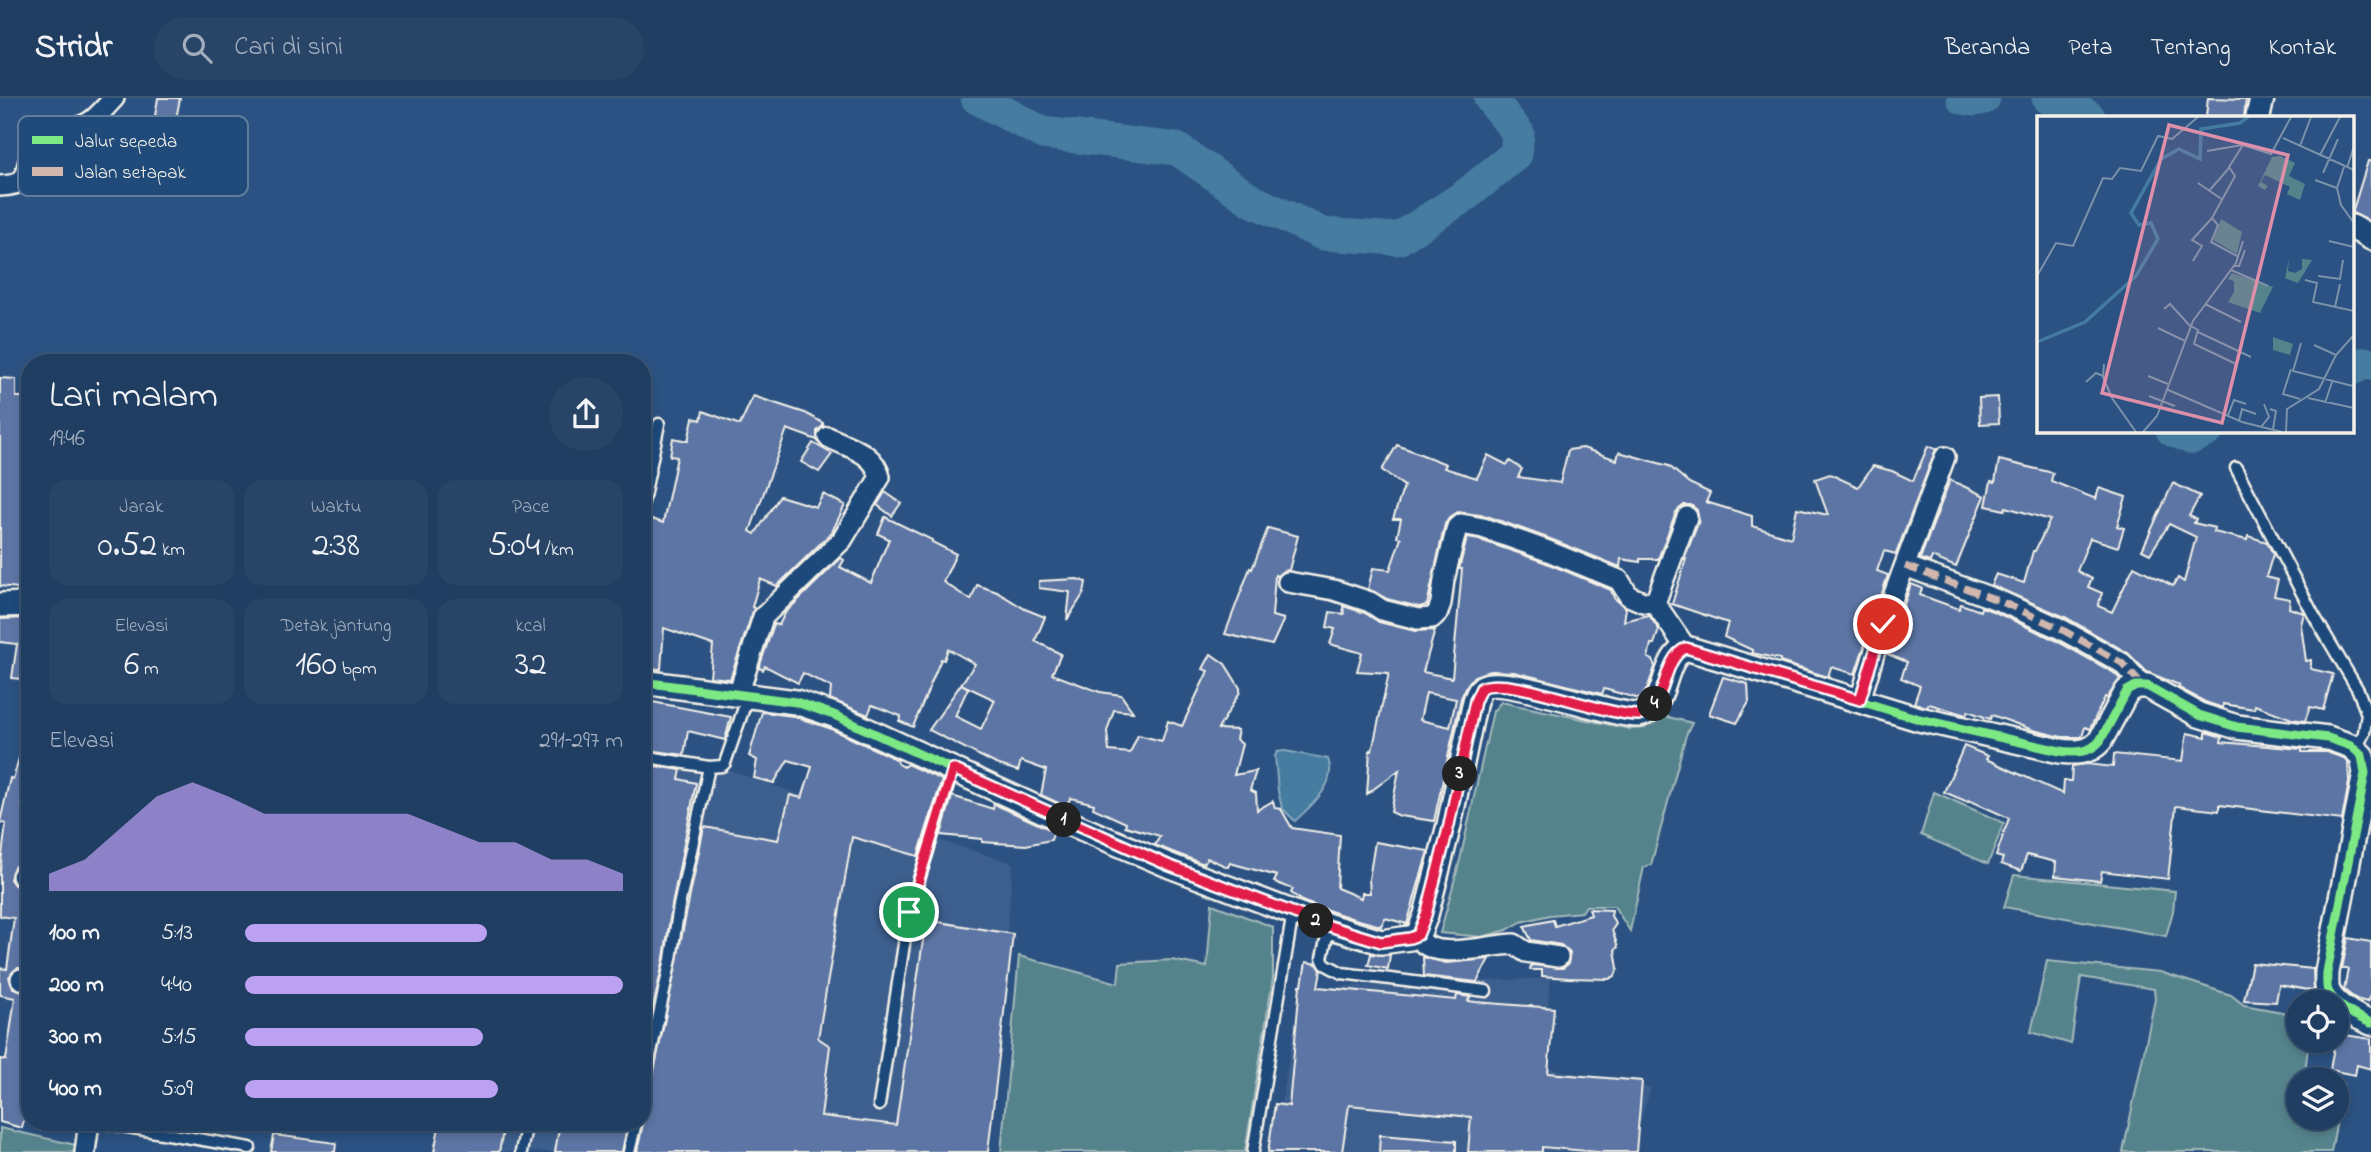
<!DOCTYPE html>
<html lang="id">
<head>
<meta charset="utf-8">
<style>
	:root { --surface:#203e62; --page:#284568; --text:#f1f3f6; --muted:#a2aebe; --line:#3d5777; --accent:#bca0f2 }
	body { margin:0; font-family:"Indie Flower",sans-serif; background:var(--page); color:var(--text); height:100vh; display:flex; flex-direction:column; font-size:26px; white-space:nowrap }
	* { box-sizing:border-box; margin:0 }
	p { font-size:23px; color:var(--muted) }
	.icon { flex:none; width:38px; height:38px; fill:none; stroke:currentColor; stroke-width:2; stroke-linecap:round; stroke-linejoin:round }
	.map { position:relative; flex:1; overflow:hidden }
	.panel { position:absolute; left:21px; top:256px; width:630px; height:777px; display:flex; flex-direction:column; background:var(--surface); border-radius:28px; box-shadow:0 4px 10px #0003,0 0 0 2px var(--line) }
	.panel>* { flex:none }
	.tools { position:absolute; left:2286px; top:892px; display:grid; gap:14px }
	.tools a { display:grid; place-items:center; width:63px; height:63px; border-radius:50%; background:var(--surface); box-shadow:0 4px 10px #0003,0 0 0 2px var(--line); font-size:35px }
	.pin { position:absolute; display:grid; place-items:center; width:60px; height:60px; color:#fff; margin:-30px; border:4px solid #fff; border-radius:50%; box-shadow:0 2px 7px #0007 }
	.km { position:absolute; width:35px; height:35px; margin:-18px; border-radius:50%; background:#222; color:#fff; font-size:19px; line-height:35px; text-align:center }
	.round { display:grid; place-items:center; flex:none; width:74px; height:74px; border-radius:37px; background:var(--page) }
	.head { display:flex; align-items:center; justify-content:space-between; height:119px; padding:0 28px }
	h1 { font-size:38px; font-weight:600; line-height:52px }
	.metrics { display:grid; grid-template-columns:repeat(3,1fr); gap:10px; height:119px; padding:7px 28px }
	.metrics div { display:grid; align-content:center; border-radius:18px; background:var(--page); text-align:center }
	.metrics b { font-size:35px; font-weight:600 }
	.metrics small { font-size:19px; font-weight:400 }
	.metrics p { font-size:19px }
	.chart { height:196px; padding:14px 28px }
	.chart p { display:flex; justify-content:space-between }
	.chart svg { width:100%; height:126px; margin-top:7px; fill:var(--accent); opacity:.7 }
	ul { padding:0 28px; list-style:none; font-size:23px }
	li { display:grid; grid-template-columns:112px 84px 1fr; align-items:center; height:52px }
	li i { height:18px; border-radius:9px; background:var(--accent) }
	header { display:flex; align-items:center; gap:42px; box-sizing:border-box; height:98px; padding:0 35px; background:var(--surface); border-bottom:2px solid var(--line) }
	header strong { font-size:33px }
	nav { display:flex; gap:38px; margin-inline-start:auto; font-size:24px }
	.search { width:490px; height:63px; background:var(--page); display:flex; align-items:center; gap:18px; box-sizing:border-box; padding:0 24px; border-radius:38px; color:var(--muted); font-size:26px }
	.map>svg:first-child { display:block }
	.built { fill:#3e5f8e }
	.green { fill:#55838c; stroke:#a4baba; stroke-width:2 }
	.water { fill:#447ba0; stroke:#8aaabd; stroke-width:2 }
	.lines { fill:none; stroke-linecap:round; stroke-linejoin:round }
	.river { stroke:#447ba0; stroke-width:33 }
	.building { fill:#5c75a4; stroke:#f4f1e8; stroke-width:2; fill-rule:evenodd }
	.service-casing { stroke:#f4f1e8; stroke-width:15 }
	.minor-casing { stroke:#f4f1e8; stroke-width:24 }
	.tertiary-casing { stroke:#f4f1e8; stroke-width:28 }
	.service { stroke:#1f4a7a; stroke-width:10 }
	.minor { stroke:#1f4a7a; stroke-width:19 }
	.tertiary { stroke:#1f4a7a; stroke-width:23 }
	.quiet { stroke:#d1b7ad; stroke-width:7; stroke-dasharray:14 7; stroke-linecap:butt }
	.cycleway-casing { stroke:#1f4a7a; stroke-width:13 }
	.cycleway { stroke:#7ce984; stroke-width:9 }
	.route-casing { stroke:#fff; stroke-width:14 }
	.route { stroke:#e11d48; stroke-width:9 }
	.inset-river { fill:none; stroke:#447ba0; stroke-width:3.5 }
	.inset-road { fill:none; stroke:#7b92ab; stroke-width:2 }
	.view { fill:#de8fa9; fill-opacity:0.15; stroke:#de8fa9; stroke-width:3.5 }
	.inset-edge { fill:none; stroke:#f4f1e8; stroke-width:3.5 }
	.key { fill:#1f4a7a; stroke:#5f7c9b; stroke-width:2 }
	.key-label { font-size:19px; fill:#f4f1e8 }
</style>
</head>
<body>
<header>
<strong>Stridr</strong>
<div class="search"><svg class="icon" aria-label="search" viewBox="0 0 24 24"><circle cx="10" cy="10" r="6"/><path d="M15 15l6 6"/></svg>Cari di sini</div>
<nav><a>Beranda</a><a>Peta</a><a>Tentang</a><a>Kontak</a></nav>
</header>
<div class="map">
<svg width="2371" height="1054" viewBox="0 0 2371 1054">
	<rect width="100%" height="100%" fill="#2b5282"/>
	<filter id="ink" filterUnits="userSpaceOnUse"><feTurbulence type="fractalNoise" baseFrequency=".0143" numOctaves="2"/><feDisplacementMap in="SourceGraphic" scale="14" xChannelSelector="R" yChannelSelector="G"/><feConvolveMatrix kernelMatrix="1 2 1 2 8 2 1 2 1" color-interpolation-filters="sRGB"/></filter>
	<g filter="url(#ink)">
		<g class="built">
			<polygon points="642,642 865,719 1013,765 988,1054 445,1054 452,1024 642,1024"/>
			<polygon points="1551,880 1541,969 1651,990 1630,1054 1273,1054 1301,890"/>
		</g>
		<g class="green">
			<polygon points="1501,604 1630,631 1645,630 1656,616 1692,625 1686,637 1651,767 1644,769 1630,833 1614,808 1586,808 1582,814 1550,817 1521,824 1507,832 1482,839 1440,835 1460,762 1493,613"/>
			<polygon points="1934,694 2004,725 1988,766 1921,737"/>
			<polygon points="2014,777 2175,793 2173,813 2166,838 2004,809"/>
			<polygon points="1212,806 1273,829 1273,880 1245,1054 1001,1054 1019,858 1118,885 1120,865 1172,862 1207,869"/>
			<polygon points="2047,863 2160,874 2231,897 2244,907 2298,917 2298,943 2309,943 2305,973 2330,982 2298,982 2298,1020 2336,1020 2336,984 2344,986 2331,1054 2123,1054 2155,901 2154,891 2081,879 2071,946 2031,934"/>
			<polygon points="0,1030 76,1047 75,1054 0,1054"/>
		</g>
		<path class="water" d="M1285 653 1328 661C1338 686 1311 708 1295 723L1282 710 1278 693 1275 658 1277 654Z"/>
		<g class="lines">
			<g class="river">
				<polyline points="977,0 1043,35 1177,51 1251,102 1323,136 1398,141 1466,97 1516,56 1518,35 1490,0"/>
				<polyline points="1963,0 1974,2 1984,0"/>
				<polyline points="2048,0 2069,6 2089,19"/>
				<polyline points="2352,271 2365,265 2371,266"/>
				<polyline points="2172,332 2191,340 2208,332"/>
			</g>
		</g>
		<g class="building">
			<polygon points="158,0 180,0 175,27 154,24"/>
			<polygon points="2208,0 2246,1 2244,19 2206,19"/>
			<polygon points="2368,63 2371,63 2371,124 2352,115"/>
			<polygon points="0,280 16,281 16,299 30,299 27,457 30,457 30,471 28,491 0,488"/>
			<polygon points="753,298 805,315 823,325 823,328 817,333 817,342 787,331 750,433 755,436 780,398 816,409 823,396 845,407 832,434 777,488 760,481 752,509 754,510 730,581 710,579 713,547 664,530 661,571 642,570 642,492 648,447 645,446 652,421 663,425 677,359 670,358 673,340 688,343 693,320 701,322 703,313 740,327"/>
			<polygon points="1998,299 1999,325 1980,326 1979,300"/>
			<polygon points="813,345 832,356 819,374 801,364"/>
			<polygon points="1397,347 1446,366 1444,370 1477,380 1488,357 1507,367 1510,363 1522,371 1518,379 1560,385 1568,352 1583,350 1617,362 1619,354 1669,368 1689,385 1710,395 1706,404 1752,418 1752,428 1791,440 1797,410 1828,417 1815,381 1830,376 1858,389 1873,368 1892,373 1913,383 1928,348 1936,351 1896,456 1884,453 1877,473 1888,477 1855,576 1831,569 1828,579 1780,564 1780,561 1752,555 1752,552 1724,539 1728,525 1672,506 1686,461 1684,461 1699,423 1697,412 1691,407 1684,407 1676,414 1658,461 1640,461 1640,464 1621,461 1620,469 1553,442 1487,418 1458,414 1450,419 1445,426 1427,507 1419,509 1387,501 1368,491 1373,470 1390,472 1401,440 1397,439 1401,421 1393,421 1404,388 1382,372"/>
			<polygon points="1999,362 2053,375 2051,383 2096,401 2099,390 2126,399 2117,428 2124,430 2118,449 2090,440 2077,473 2092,481 2088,489 2102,495 2098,508 2112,514 2134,468 2173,488 2178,480 2184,484 2196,439 2169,426 2150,456 2142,452 2173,385 2200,398 2189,418 2196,421 2194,425 2215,430 2214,434 2247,442 2248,438 2267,444 2273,456 2266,479 2278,482 2274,498 2290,501 2289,510 2304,515 2301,527 2306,563 2311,562 2311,571 2333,576 2323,612 2310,609 2305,623 2292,621 2255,607 2254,611 2223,606 2223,610 2205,604 2179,590 2179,587 2147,574 2128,555 2065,519 1991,487 1996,476 2024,485 2033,453 2035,453 2050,422 2006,409 2005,412 1986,408 1991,383 1995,384"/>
			<polygon points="1950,382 1985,398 1956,469 1932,459 1930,464 1920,461"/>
			<polygon points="885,394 901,405 892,418 877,407"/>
			<polygon points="885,419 932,442 932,444 956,456 943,484 971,502 977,487 997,494 1025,511 1045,519 1035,543 1061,556 1052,576 1100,594 1121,597 1133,614 1114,612 1107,633 1109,653 1130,655 1138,637 1162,643 1168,623 1182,628 1208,573 1203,571 1211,556 1225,566 1240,590 1240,594 1218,631 1238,632 1236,641 1242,646 1234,677 1256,673 1250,692 1256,695 1257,712 1273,703 1275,710 1281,711 1292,730 1340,737 1337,790 1361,800 1362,795 1370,795 1369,781 1375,744 1428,753 1407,826 1385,820 1381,828 1351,820 1304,804 1291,795 1293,791 1274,784 1277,778 1230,765 1228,769 1207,760 1204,766 1175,755 1155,747 1160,738 1125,728 1126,725 1093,710 1094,706 1071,700 1065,708 1041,697 1046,672 1021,663 1018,673 996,666 929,632 961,586 968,590 955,618 981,631 995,602 961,586 975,566 948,551 944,562 941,561 913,629 899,623 901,618 872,607 868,617 830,601 831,589 803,575 798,585 765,568 763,572 759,570 774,526 779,527 785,515 841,460 844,462 840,469 871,485 889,441 878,436"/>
			<polygon points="1268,430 1298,438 1289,472 1283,473 1277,478 1275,477 1272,518 1284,521 1272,547 1225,536 1250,470 1252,471"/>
			<path d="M1467 440 1480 442 1544 464 1611 492 1614 500 1626 510 1624 523 1649 517 1659 532 1654 546H1651L1648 560 1653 562 1655 569 1647 591 1640 601 1604 591 1602 596 1514 574 1491 573 1474 578 1467 587 1461 600 1434 723 1400 718 1391 714 1399 672 1367 696 1370 652 1372 653 1389 575 1357 573 1362 555 1330 546 1335 531 1327 529 1330 514 1344 516 1343 508 1365 515 1379 524 1415 533 1435 532 1423 574 1452 580 1462 471H1459ZM1426 595 1456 601 1450 629 1420 622Z"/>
			<polygon points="1077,481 1086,484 1084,495 1067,522 1070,494 1039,490 1039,483"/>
			<polygon points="1911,486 1922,490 1920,497 1959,511 1961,506 1980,513 1981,509 1995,514 2053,541 2114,575 2120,581 2107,600 2105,599 2090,631 2085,629 2082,639 2062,639 2033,632 1992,617 1990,621 1968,613 1966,617 1929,606 1927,609 1914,605 1920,588 1901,580 1907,564 1887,556"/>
			<polygon points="30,520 30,582 12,580 17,546 0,544 0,521"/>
			<polygon points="1723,579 1748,586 1749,604 1737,625 1709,616"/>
			<polygon points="642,602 731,619 725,642 688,633 684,657 642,651"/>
			<polygon points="762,614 793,618 829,630 898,662 897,665 904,669 907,666 942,682 918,758 852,739 818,940 830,948 821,1018 896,1027 926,822 1013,836 988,1054 637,1054 643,1026 642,1003 649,998 704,729 778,742 790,697 802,700 812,669 788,662 774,685 754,680 757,662 749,658"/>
			<polygon points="2206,634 2222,639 2221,644 2302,651 2302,654 2326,654 2344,660 2348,664 2349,684 2342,722 2219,707 2219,713 2176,708 2168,781 2102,773 2100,783 2055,778 2056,764 2027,757 2021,773 2001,766 2003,760 1996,758 2009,720 1969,702 1968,704 1944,694 1964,648 1988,658 1986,661 2063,696 2064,683 2071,683 2072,668 2087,666 2113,669 2114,656 2183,663 2187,635 2206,639"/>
			<polygon points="26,636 30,637 30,676 22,708 30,710 30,767 19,766 14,769 10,781 14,787 30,792 30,870 17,870 9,879 13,890 30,895 30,999 22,1030 0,1024 0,961 6,962 15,900 0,897 0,870 7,871 14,820 0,818 0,773 6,726 0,724 10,680 13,681"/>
			<polygon points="642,666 681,672 679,681 696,685 672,807 664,860 642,959"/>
			<polygon points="952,698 993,711 994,706 1054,733 1051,742 1026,747 982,744 982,741 941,737"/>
			<polygon points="1589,811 1612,812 1611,818 1616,826 1612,832 1618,849 1615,852 1618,870 1615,878 1609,881 1568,880 1542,878 1542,872 1530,872 1531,867 1563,870 1568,866 1570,855 1561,847 1531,842 1524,828 1553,822 1555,828 1591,817"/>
			<polygon points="2348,840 2371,844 2371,896 2367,904 2356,901 2344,892 2348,871 2342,871"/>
			<polygon points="1371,856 1390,857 1388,871 1368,867"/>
			<polygon points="1423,859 1446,865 1489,861 1477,884 1424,878"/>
			<polygon points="1306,864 1317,866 1321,872 1318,889 1456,902 1457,897 1470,899 1468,903 1476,904 1554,910 1548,975 1642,983 1636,1054 1598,1054 1542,1049 1542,1054 1468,1054 1471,1019 1349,1007 1342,1054 1268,1054 1275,1006 1289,1008 1300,887 1302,887"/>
			<polygon points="2252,865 2313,871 2314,893 2279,887 2276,904 2244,902"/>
			<polygon points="2345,937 2371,941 2371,971 2357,967 2355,977 2330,972 2335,943 2343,943"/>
			<polygon points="440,1024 505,1024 499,1054 434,1054"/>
			<polygon points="560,1024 628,1024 622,1054 555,1054"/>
			<polygon points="274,1037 336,1045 335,1054 271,1054"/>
			<polygon points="1380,1037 1456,1043 1456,1054 1379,1054"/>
		</g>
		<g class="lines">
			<g class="service-casing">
				<g id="service">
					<polyline points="2236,370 2313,516 2358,592 2367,616 2364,635 2356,651"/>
					<polyline points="642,409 659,326"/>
					<polyline points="642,658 709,669 722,668 725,665 748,598"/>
					<polyline points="1329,829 1322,860 1325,866 1342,875 1486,893"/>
					<polyline points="642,996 671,861 679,808 709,669"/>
					<polyline points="879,1007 909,814 953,671"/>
					<polyline points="98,1024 250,1050"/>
					<polyline points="521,1054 527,1024"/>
					<polyline points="629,1054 636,1024"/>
					<polyline points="1253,1054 1293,814"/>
				</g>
			</g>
			<g class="minor-casing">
				<g id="minor">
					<path d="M0 88C37 87 19 68 37 50 50 37 70 34 86 26 97 21 106 8 114 0"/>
					<polyline points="1905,468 2000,503 2059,530 2122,565 2143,588"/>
					<polyline points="1288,484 1334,492 1370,504 1382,512 1418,521 1432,520 1438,514 1441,505 1444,482 1457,429 1461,426 1483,430 1548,453 1619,482 1629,498 1643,504 1655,505 1686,550"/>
					<polyline points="1655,505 1687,419"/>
					<path d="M738 597 763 519 842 442 880 379C874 354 850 350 828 339"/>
					<polyline points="1860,602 1883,526 1945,359"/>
					<polyline points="22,778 30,780"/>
					<path d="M1418 837C1428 866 1490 846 1514 846L1526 854 1558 859"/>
					<polyline points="21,881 30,883"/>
					<polyline points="85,1054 89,1024"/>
				</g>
			</g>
			<g class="tertiary-casing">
				<g id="tertiary">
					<polyline points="2258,19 2262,0"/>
					<polyline points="2352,129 2371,140"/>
					<polyline points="0,507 30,506"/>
					<path d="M642 584 796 604 834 617 1074 727 1170 768 1329 828 1381 844 1410 840 1418 837 1426 817 1449 727 1475 603C1477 598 1479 592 1483 589 1502 576 1609 618 1639 617 1669 611 1660 561 1686 550L1919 621 2060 653C2075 655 2090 655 2100 643L2127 593 2136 588H2147L2199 617 2237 629 2328 640 2351 648 2362 658 2365 675 2327 874C2327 880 2326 888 2328 893 2335 908 2357 919 2371 925"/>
				</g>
			</g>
			<use href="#service" class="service"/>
			<use href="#minor" class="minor"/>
			<use href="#tertiary" class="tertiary"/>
			<polyline class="quiet" points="1905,468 2000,503 2059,530 2122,565 2143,588"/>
			<g class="cycleway-casing">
				<path id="cycleway" d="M642 584 796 604 834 617 1074 727 1170 768 1329 828 1381 844 1410 840 1418 837 1426 817 1449 727 1475 603C1477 598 1479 592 1483 589 1502 576 1609 618 1639 617 1669 611 1660 561 1686 550L1919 621 2060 653C2075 655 2090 655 2100 643L2127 593 2136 588H2147L2199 617 2237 629 2328 640 2351 648 2362 658 2365 675 2327 874C2327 880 2326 888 2328 893 2335 908 2357 919 2371 925"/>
			</g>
			<use href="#cycleway" class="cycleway"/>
		</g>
	</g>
	<g class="lines" filter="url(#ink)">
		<g class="route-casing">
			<path id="route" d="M909 814 953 671 1170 768 1329 828 1381 844 1410 840 1418 837 1426 817 1449 727 1475 603 1481 590C1507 576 1604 618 1639 617 1669 610 1660 561 1686 550L1860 602 1883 526"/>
		</g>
		<use href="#route" class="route"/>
	</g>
	<g transform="translate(2037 18)">
		<rect width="317" height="317" fill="#2b5282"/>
		<path d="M243 40 258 47 252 60 268 68 263 84 250 78 253 71 228 59 224 66 231 70 228 74 221 70 235 41ZM184 103 205 116 200 138 176 124ZM252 143 251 155 258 157 265 153V143L275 144 261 167 248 162ZM195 157 236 171 223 197 191 186 197 176V165L191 163ZM236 221 256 228 253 239 236 234Z" fill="#55838c"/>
		<path class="inset-river" d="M0 226 48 206 99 160 121 123 114 107 102 109 94 97 124 43 142 33 163 43 164 13 203 7 211 1"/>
		<path class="inset-road" d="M246 22 317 54M263 30 274 1M170 35 205 29M283 39 303 1M307 51 300 72 304 89 317 107M310 52 317 30M286 57 301 23M278 64 300 72M161 67 186 84M172 75 192 52M292 125 317 131M200 140 174 126 181 109 175 102 198 60 192 51 206 29 234 38 254 1M156 145 165 130 155 124 175 102M197 150H202L208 134M194 154 231 170M0 160 19 127 36 130 66 62 75 63 83 52 104 55 121 20 135 23 161 1M281 160 303 163 306 144M268 164 280 167 276 186 317 195M168 188 204 206M298 191 303 168M127 193 133 188 154 211M154 210 161 214 157 228 199 248M121 212 148 225M161 216 214 241M264 227 256 255 316 270M277 229 299 239M67 248 66 261 75 282 99 316M254 253 246 278 263 283M111 260 131 268M49 266 59 257 66 260M129 273 205 306 245 316M112 280 138 290M271 282 317 292M288 287 295 266M233 293 239 295 236 313M191 299 197 284 209 288M202 305 205 293 219 298M224 311 232 301 227 288M106 316 120 300 156 205 199 147 206 125M249 316 250 293 282 273 299 239 317 219"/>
		<path class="view" d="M132 9 251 39 185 307 65 277Z"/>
		<rect width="317" height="317" class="inset-edge"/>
	</g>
	<rect x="18" y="18" width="230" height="80" rx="10" class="key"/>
	<rect x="32" y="38" width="31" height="8" fill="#7ce984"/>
	<rect x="32" y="69" width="31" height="9" fill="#d1b7ad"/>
	<g class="key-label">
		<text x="75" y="49">Jalur sepeda</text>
		<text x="75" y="80">Jalan setapak</text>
	</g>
</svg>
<div class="tools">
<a><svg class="icon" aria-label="locate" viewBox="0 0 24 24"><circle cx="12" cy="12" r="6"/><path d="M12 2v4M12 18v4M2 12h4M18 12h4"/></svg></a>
<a><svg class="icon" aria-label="layers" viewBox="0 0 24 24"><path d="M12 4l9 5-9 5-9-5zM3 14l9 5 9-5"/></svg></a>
</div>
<div class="pin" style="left:909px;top:814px;background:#1e9e55"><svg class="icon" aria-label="arrive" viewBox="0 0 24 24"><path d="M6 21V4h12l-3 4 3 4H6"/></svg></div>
<div class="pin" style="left:1883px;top:526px;background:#d93025"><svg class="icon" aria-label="check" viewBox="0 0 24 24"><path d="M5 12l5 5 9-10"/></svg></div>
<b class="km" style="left:1064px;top:722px">1</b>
<b class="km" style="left:1316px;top:823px">2</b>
<b class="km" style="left:1460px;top:676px">3</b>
<b class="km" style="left:1655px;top:606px">4</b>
<section class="panel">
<div class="head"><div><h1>Lari malam</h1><p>19:46</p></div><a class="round"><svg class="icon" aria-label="share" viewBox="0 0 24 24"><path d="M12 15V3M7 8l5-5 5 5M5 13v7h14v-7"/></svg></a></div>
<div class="metrics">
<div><p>Jarak</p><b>0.52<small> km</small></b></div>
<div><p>Waktu</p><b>2:38</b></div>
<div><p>Pace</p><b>5:04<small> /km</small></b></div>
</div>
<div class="metrics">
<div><p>Elevasi</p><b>6<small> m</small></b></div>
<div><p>Detak jantung</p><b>160<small> bpm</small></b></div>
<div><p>kcal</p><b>32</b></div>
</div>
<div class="chart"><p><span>Elevasi</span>291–297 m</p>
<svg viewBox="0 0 160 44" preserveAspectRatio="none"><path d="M0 44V38L10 33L20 22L30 11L40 6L50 11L60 17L70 17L80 17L90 17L100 17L110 22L120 27L130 27L140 33L150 33L160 38V44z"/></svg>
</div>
<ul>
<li><b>100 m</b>5:13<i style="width:64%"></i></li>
<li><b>200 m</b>4:40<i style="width:100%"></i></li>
<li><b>300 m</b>5:15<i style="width:63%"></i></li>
<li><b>400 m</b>5:09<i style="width:67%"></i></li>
</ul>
</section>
</div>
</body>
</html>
